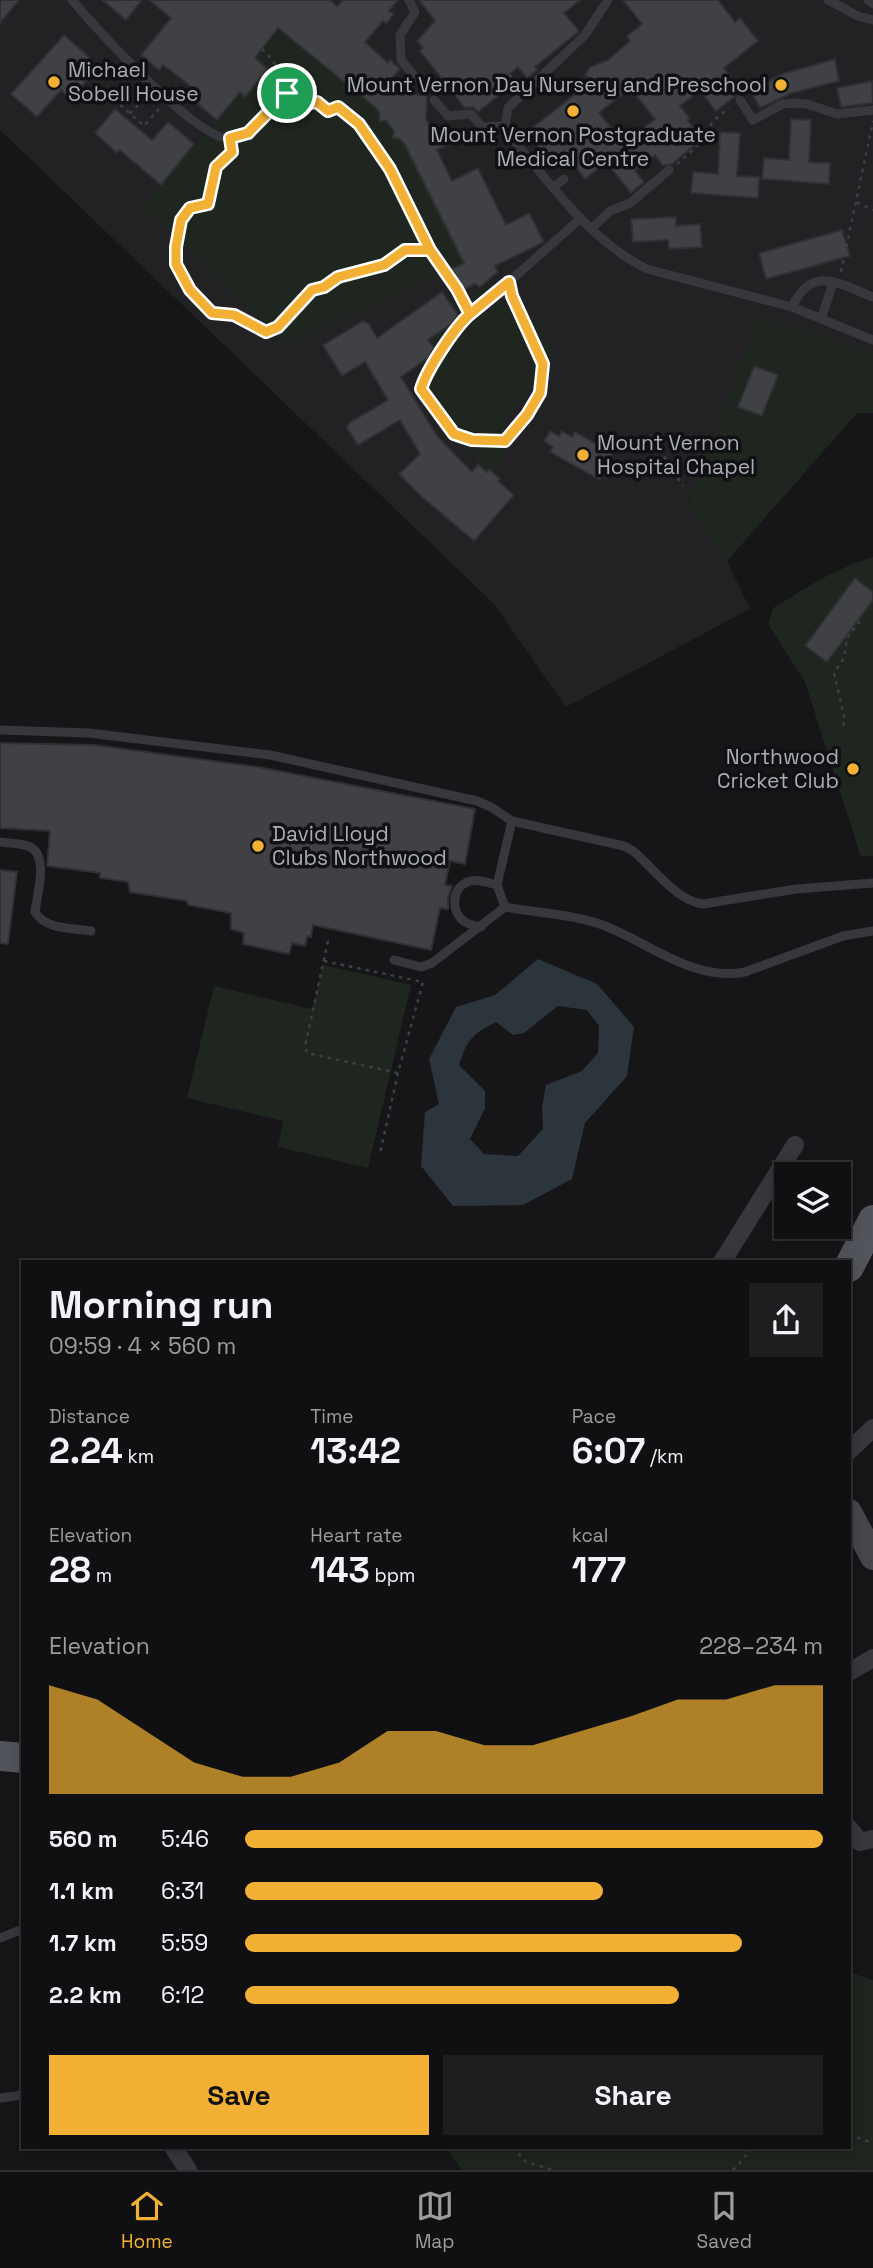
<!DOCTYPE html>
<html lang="en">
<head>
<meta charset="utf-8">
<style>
	:root { --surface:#101012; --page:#1e1e20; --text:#f1f3f6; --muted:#9c9d9f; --line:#303032; --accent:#f2b134 }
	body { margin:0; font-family:"Space Grotesk",sans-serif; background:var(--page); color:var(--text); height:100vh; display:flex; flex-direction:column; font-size:26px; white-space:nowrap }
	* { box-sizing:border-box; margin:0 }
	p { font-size:23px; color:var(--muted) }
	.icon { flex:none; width:38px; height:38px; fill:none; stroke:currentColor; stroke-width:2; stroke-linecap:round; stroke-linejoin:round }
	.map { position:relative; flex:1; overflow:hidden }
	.panel { position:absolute; left:21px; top:1260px; width:830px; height:889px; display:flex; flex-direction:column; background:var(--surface); border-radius:0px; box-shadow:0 4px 18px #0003,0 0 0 2px var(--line) }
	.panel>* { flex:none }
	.fabs { position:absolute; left:774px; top:1162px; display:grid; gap:14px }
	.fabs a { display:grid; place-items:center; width:77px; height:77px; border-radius:0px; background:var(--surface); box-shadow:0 4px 18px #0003,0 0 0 2px var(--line); font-size:35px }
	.pin { position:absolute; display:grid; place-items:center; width:60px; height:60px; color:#fff; margin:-30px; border:4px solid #fff; border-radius:50%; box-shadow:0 2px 7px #0007 }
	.round { display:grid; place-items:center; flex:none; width:74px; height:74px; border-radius:0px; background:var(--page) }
	.head { display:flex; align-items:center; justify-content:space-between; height:119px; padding:0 28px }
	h1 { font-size:38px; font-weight:800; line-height:52px }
	.figures { display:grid; grid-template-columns:repeat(3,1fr); gap:10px; height:119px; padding:7px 28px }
	.figures div { display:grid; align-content:center }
	.figures b { font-size:35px; font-weight:800 }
	.figures small { font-size:19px; font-weight:400 }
	.figures p { font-size:19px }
	.chart { height:196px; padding:14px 28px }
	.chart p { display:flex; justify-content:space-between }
	.chart svg { width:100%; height:126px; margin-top:7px; fill:var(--accent); opacity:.7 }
	.action { display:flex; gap:14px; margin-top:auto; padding:14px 28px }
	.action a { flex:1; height:80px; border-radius:0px; background:var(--accent); color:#111; font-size:28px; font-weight:800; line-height:80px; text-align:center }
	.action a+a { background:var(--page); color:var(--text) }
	ul { padding:0 28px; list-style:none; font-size:23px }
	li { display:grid; grid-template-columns:112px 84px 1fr; align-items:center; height:52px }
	li i { height:18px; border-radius:9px; background:var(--accent) }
	.menu { display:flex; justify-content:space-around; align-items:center; height:98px; border-top:2px solid var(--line); background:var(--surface); font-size:19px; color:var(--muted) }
	.menu a { display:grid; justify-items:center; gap:4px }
	.menu .selected { color:var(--accent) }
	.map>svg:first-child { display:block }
	.built { fill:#222225 }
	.green { fill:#1e261f }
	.water { fill:#2c353c; fill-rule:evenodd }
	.building { fill:#404145; stroke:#303034; stroke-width:2; fill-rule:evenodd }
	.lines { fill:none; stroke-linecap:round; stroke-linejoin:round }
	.path { stroke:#3d3f44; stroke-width:2.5; stroke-dasharray:3.5 5; stroke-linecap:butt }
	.lane { stroke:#37383d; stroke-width:9 }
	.street { stroke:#37383d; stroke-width:18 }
	.secondary { stroke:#45474d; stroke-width:26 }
	.primary { stroke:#53555c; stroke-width:30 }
	.route-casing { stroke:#fff; stroke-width:14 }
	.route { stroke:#f2b134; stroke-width:9 }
	.poi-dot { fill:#f2b134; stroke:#111113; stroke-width:2.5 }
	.labels { text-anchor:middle; stroke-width:7; stroke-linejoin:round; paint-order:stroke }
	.poi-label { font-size:21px; fill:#a8adb8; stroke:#111113; text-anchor:start }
</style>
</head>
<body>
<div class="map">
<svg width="873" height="2170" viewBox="0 0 873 2170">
	<rect width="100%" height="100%" fill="#161618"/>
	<polygon class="built" points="0,0 873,0 873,354 758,317 688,504 727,561 750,609 566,707 493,603 0,130"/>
	<g class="green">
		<polygon points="278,28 375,107 381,121 386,121 394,131 395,138 400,139 405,145 464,263 286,344 143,207 194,144 197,145 240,92 246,97 268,70 251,55"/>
		<polygon points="491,286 506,308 534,315 552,348 552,356 532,372 531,390 505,420 500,479 490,470 487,472 478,464 426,394 426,380 437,352 428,340 460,318 451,304"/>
		<polygon points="758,317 873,354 873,413 857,413 727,561 688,504"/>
		<polygon points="873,557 873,856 861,857 805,682 768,624 773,608 819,580 852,564"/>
		<polygon points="323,965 411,985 368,1168 278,1147 283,1121 187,1098 214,986 312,1009"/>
		<polygon points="849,1972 873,1980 873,2170 462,2170 446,2147 849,2147"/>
	</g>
	<path class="water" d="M538 959 597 984 634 1027 627 1076 585 1123 572 1179 523 1205 453 1206 421 1166 425 1112 439 1104 429 1059 456 1007 495 995ZM558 1006 587 1010 599 1026 598 1053 582 1071 546 1085 542 1107 543 1129 518 1156 484 1154 470 1139 485 1108V1091L459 1065C467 1040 472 1034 496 1022L513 1035 524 1033Z"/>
	<g class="building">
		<polygon points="0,0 19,0 0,23"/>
		<polygon points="102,0 142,0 126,20"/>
		<polygon points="149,0 330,0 337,6 343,0 398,0 389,11 394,14 386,24 383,21 365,42 388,63 390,60 400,69 390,80 406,93 427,96 426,119 434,135 448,128 455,141 437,150 452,181 478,168 506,225 529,213 544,242 495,266 498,272 480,287 475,284 463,290 454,280 455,274 452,269 464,263 405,145 400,139 393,138 394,131 386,121 379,121 380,113 375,107 278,28 255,58 268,69 245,97 240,92 217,120 187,95 192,88 183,80 163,65 159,70 141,55 171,18"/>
		<polygon points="419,0 580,0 564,13 579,31 535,67 537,70 527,78 518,67 495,86 493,90 498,96 478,112 473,107 465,108 420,51 423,48 417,41 435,21"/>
		<path d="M623 0H718L735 22 740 18 758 41 724 68 742 91 716 111 700 91 680 106 690 118 687 120 694 129 692 131H695L702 139 672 164 663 166 655 155 635 171 644 182 631 193 606 162 585 179 564 152 551 162 527 132 593 80 585 75 590 67 608 60 630 41 627 36 642 24ZM630 88 655 119 624 143 599 113Z"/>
		<polygon points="64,35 90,58 84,64 94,73 70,99 61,90 37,117 11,94"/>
		<polygon points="835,59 839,81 792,93 760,108 750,90 785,73"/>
		<polygon points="872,81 873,103 841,107 837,88"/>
		<polygon points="115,109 152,140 168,122 194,144 161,185 120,150 117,153 95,133"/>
		<polygon points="791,119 811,120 809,162 830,163 829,184 762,179 764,158 789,160"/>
		<polygon points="720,132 740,133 737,176 759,177 758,198 691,193 693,172 718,174"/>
		<polygon points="676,217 676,226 700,224 702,247 669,249 668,240 633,242 631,219"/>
		<polygon points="842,230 850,256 766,279 759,253"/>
		<polygon points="442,292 458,315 451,324 428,340 434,348 429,357 401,377 437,436 472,472 478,464 487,472 489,469 500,479 498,481 514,495 474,541 422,497 399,474 420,454 400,420 358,445 347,428 349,423 388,400 365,362 342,376 323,345 363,321 369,324 377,338"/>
		<polygon points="754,366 778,375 762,416 738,407"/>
		<polygon points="550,431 559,436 562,431 572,437 575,432 612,453 609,464 613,466 606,478 601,476 600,480 550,452 553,447 544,441"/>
		<polygon points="855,578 873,592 873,600 827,662 805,646"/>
		<polygon points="0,743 94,745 258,767 475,809 465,864 450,861 445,885 452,886 448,898 448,909 440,908 431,950 313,925 311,937 307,936 305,946 292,943 289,954 243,944 244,933 231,929 231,913 188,905 187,901 130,892 128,882 100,878 100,873 47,866 50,831 0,828"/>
		<polygon points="0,870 17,872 8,944 0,943"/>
	</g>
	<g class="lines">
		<g class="path">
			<polyline points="262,49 273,60 287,93"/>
			<polyline points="478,60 519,80"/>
			<polyline points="95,82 144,126 159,109"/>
			<polyline points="282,98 287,93 301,105 317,102 328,111 338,108 359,124 390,169 430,250 465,304"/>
			<polyline points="130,114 147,95"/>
			<polyline points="232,150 216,167 208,204 190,208 181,220 176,247 176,263 190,291 212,313 234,315 266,333 278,327 312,290 324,287 338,277 384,265 405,249 430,250"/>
			<polyline points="677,164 694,149 714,120 729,108"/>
			<polyline points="857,202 873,210"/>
			<polyline points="841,272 873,121"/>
			<polyline points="650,435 683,486"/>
			<polyline points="843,726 845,720 834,673 844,658 847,638 860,621"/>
			<polyline points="328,941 305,1046 307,1053 398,1073"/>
			<polyline points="324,961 423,982 398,1073 380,1153"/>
			<polyline points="849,2135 873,2143"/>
			<polyline points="513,2147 526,2162 554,2170"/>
			<polyline points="733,2170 754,2147"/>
		</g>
		<g class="lane">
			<path d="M72 0C96 28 195 138 228 138 250 137 261 119 274 105"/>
			<polyline points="409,0 415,12 400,35 401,60 416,78"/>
			<path d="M608 0 585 35 508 108 505 126 511 137C551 184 590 241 647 269L792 307 873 340"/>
			<polyline points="828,0 858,16 873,20"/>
			<polyline points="868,0 873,4"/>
			<polyline points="434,100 448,116 471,114 482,127 505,126"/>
			<polyline points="740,100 753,120 783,104 796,103 807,104 837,114 873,110"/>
			<polyline points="554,187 564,179"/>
			<polyline points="591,229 610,211 630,203 669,170"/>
			<path d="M509 282C495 294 479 305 465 318 453 330 426 372 421 389 429 401 442 426 455 434 469 443 489 440 505 441L527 415 540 393 543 364 512 296 509 282 581 218"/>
			<path d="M792 307C811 264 840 284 873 297"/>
			<polyline points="821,319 833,283"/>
			<path d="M0 730 89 733 270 755 477 801 491 807 512 821 624 846 633 851C654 868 676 901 703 904L796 889 873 883"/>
			<path d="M0 842C9 843 19 843 28 846 50 854 37 894 35 912 46 930 72 928 91 931"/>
			<polyline points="505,907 497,885 512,821"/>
			<path d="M481 927C476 926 470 925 465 922 450 912 451 887 470 881 478 879 489 883 497 885"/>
			<path d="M394 960 421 967 432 963 505 907C538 913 573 914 605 926 651 944 694 982 745 972L843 936 873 931"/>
			<polyline points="0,1938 23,1929"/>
			<polyline points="0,2098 23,2095"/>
		</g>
		<g class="street">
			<polyline points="722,1262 795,1145"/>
			<polyline points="849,1451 873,1428"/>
			<polyline points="849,1672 873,1658"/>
			<polyline points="849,1828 860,1842 873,1839"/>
			<polyline points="173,2147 188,2170"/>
		</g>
		<polyline class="secondary" points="849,1512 873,1557"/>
		<g class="primary">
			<polyline points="849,1267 873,1220"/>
			<polyline points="0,1756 23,1758"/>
		</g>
	</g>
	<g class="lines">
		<g class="route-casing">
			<path id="route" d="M287 93 248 133 230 138 232 152 216 167 208 204 190 208 181 220 176 247V264L190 290 212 313 234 315 266 332 278 327 312 290 324 287 338 277 384 265 405 250H430L457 289 470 314C455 327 427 369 421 389L454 434 472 440 505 441 527 415 540 393 543 364 512 296 509 282 470 314 457 289 430 250 390 169 359 124 338 107 328 111 317 102 301 104 287 93"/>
		</g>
		<use href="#route" class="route"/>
	</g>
	<g class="poi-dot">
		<circle cx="54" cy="82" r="7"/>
		<circle cx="781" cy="85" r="7"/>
		<circle cx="573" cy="111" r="7"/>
		<circle cx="583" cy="455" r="7"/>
		<circle cx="853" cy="769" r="7"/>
		<circle cx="258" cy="846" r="7"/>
	</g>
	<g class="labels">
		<g class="poi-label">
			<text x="68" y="77">Michael<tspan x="68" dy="24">Sobell House</tspan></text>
			<text x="767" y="92" text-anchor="end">Mount Vernon Day Nursery and Preschool</text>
			<text x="573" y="142" text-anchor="middle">Mount Vernon Postgraduate<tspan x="573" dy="24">Medical Centre</tspan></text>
			<text x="597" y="450">Mount Vernon<tspan x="597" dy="24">Hospital Chapel</tspan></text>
			<text x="839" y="764" text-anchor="end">Northwood<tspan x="839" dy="24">Cricket Club</tspan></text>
			<text x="272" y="841">David Lloyd<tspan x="272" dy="24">Clubs Northwood</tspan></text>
		</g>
	</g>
</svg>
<div class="fabs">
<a><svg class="icon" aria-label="layers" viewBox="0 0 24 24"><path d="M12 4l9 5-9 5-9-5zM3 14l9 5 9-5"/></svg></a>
</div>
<div class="pin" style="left:287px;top:93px;background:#1e9e55"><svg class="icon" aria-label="arrive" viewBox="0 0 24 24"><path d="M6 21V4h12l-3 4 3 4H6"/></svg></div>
<section class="panel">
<div class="head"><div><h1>Morning run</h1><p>09:59 · 4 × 560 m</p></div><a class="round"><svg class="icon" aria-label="share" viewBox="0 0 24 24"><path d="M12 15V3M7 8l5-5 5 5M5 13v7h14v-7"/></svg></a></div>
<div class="figures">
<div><p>Distance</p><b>2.24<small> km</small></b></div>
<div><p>Time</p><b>13:42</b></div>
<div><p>Pace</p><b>6:07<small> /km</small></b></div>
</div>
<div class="figures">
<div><p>Elevation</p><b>28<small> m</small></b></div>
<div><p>Heart rate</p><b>143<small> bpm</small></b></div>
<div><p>kcal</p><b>177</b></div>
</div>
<div class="chart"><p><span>Elevation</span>228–234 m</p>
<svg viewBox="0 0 160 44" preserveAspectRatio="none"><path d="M0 44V6L10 11L20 22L30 33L40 38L50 38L60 33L70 22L80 22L90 27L100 27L110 22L120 17L130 11L140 11L150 6L160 6V44z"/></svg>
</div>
<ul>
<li><b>560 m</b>5:46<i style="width:100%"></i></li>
<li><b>1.1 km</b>6:31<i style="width:62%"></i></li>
<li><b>1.7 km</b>5:59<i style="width:86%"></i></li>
<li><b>2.2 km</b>6:12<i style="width:75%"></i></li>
</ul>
<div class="action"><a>Save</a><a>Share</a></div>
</section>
</div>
<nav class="menu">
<a class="selected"><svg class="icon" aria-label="home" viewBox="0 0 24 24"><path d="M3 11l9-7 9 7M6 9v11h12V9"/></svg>Home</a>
<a><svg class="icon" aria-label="map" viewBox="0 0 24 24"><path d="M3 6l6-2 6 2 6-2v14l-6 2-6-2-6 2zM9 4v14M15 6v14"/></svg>Map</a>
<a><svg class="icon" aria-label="saved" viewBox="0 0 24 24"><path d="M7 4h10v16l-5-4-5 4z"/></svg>Saved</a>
</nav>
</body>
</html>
